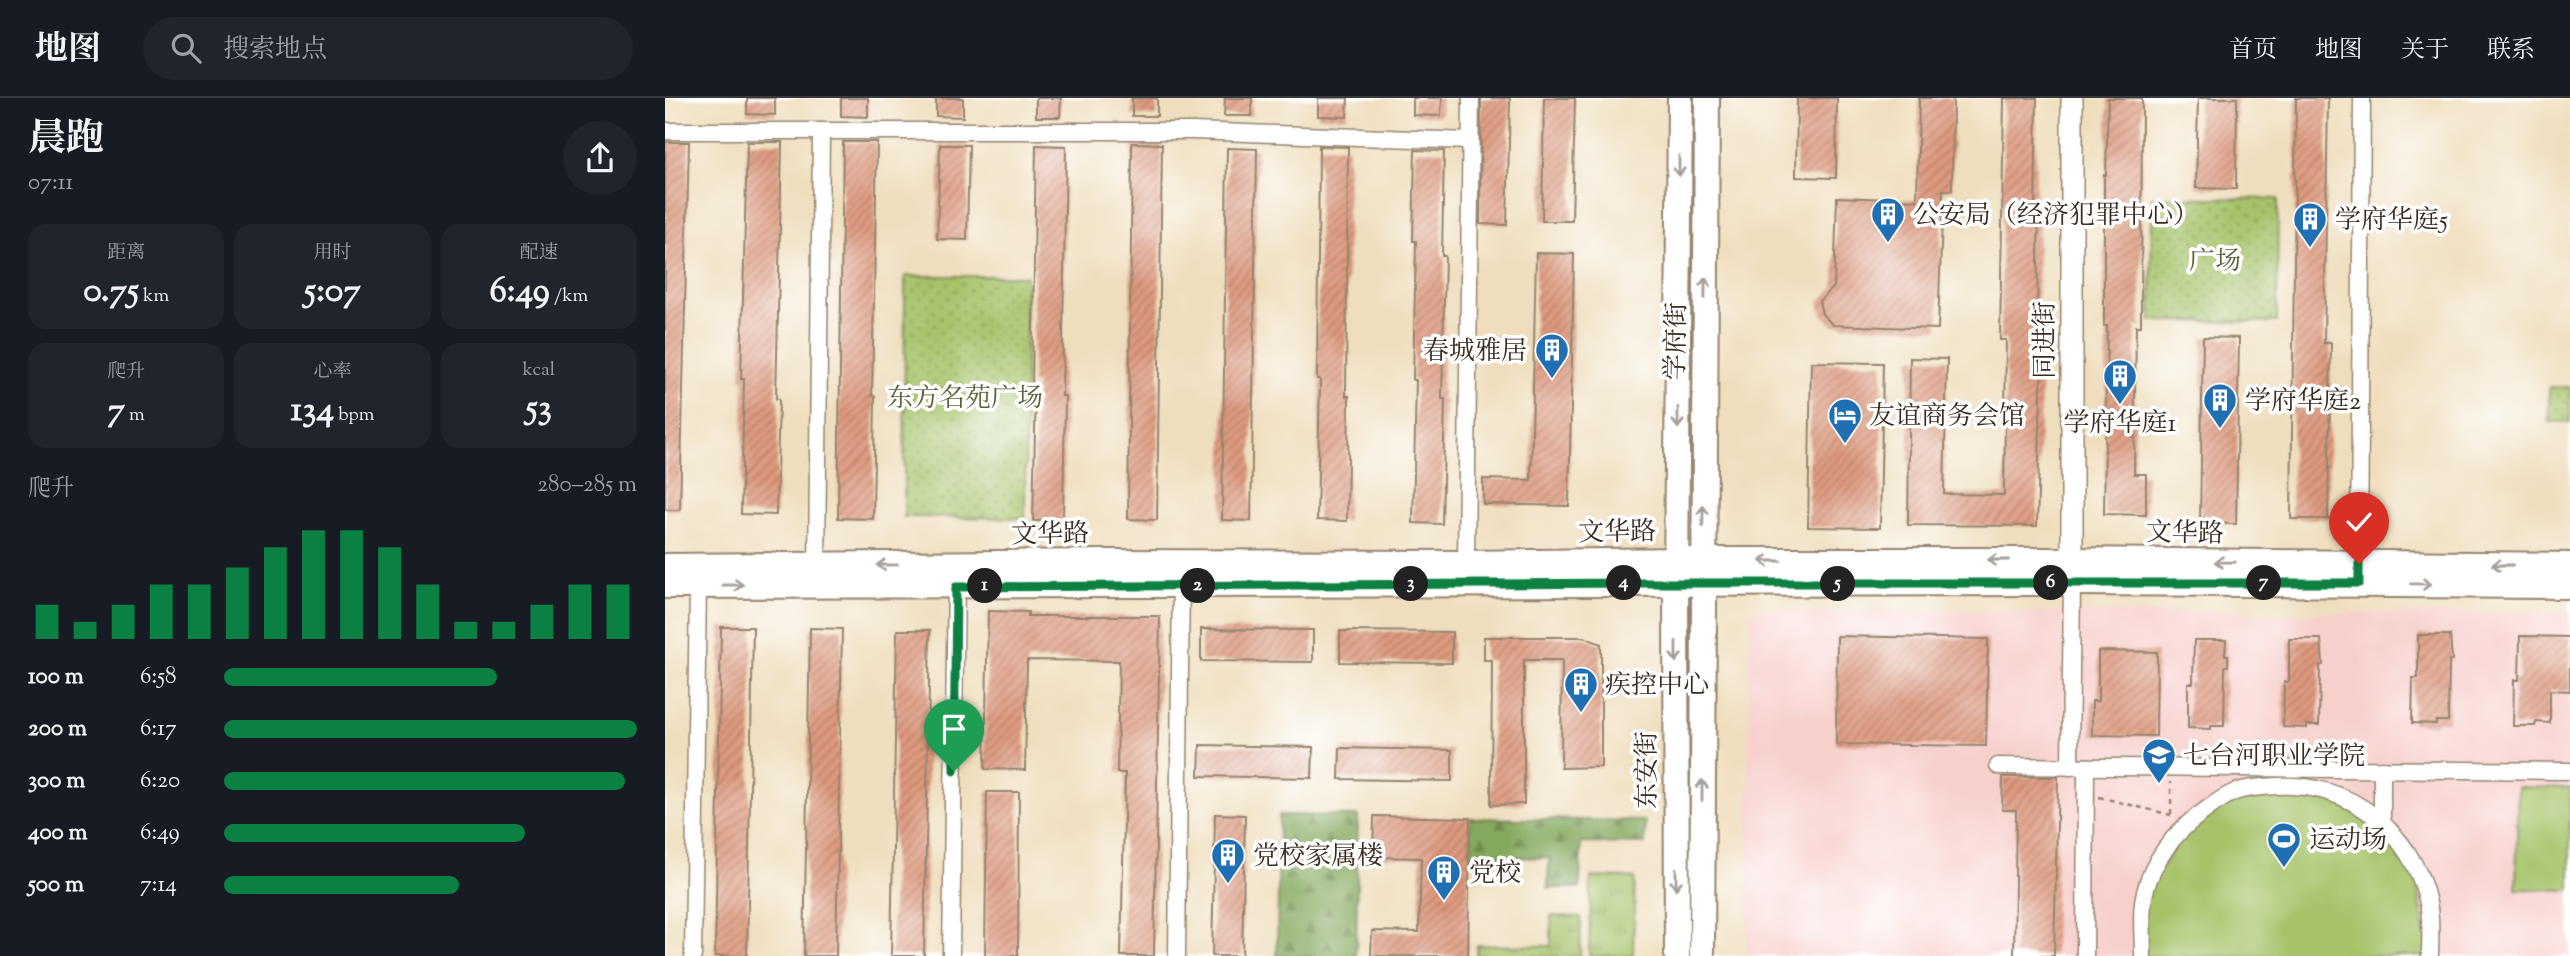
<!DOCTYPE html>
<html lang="zh">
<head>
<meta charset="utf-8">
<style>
	:root { --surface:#171b24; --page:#20242c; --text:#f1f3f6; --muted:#9ea1a6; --line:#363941; --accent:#0b8043 }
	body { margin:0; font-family:"Sorts Mill Goudy","Noto Serif SC",serif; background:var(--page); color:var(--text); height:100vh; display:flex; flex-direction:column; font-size:26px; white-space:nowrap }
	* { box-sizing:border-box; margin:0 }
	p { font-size:23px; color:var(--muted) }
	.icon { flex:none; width:38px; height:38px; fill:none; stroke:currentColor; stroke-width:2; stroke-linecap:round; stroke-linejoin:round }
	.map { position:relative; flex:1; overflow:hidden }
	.panel { display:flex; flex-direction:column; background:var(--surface); width:665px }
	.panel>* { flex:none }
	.pin { position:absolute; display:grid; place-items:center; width:60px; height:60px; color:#fff; margin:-72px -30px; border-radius:50% 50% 50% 0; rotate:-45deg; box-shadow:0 0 7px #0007 }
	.pin .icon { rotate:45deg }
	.km { position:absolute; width:35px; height:35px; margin:-18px; border-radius:50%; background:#222; color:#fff; font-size:19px; line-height:35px; text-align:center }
	.round { display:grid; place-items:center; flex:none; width:74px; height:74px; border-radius:37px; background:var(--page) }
	.headline { display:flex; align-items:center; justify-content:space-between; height:119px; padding:0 28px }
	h1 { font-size:38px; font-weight:700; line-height:52px }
	.stats { display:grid; grid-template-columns:repeat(3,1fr); gap:10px; height:119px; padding:7px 28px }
	.stats div { display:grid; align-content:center; border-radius:18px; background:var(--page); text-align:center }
	.stats b { font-size:35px; font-weight:700 }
	.stats small { font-size:19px; font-weight:400 }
	.stats p { font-size:19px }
	.chart { height:196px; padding:14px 28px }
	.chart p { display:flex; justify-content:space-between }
	.chart svg { width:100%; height:126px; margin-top:7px; stroke:var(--accent); stroke-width:6 }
	ul { padding:0 28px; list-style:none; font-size:23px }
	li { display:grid; grid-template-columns:112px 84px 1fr; align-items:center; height:52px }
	li i { height:18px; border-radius:9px; background:var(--accent) }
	header { display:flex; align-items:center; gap:42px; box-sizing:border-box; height:98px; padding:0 35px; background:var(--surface); border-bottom:2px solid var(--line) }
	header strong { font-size:33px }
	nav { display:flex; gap:38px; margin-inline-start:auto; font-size:24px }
	.search { width:490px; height:63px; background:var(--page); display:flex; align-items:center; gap:18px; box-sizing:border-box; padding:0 24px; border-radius:38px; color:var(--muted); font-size:26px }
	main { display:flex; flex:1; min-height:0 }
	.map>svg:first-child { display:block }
	.built { fill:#f7d0cc }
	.grass { fill:url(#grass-tufts); stroke:#707644; stroke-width:2 }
	.forest { fill:url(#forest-firs); stroke:#606a3e; stroke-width:2 }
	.park { fill:url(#park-dots); stroke:#707644; stroke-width:2 }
	.pitch { fill:#a6c369; stroke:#707644; stroke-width:2 }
	.building { fill:url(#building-hatch) }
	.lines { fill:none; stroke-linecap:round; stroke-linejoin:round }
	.street-casing { stroke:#95846e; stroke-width:19 }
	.secondary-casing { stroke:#95846e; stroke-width:24 }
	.primary-casing { stroke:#95846e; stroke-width:28 }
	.path { stroke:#95846e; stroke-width:2.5; stroke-dasharray:5 5; stroke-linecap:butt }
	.street { stroke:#fff; stroke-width:16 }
	.secondary { stroke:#fff; stroke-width:21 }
	.primary { stroke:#fff; stroke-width:24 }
	.oneway { stroke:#a79f9a }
	.route-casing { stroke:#fff; stroke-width:14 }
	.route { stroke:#0b8043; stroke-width:9 }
	.labels { text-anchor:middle; stroke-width:7; stroke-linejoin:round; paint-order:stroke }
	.poi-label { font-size:26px; fill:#3b2a1e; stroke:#fff; text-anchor:start }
	.park-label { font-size:26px; fill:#606038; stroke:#fff }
	.street-label { font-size:26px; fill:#3b2a1e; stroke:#fff }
</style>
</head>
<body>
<header>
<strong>地图</strong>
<div class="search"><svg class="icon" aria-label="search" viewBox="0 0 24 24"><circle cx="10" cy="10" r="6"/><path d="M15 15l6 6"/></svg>搜索地点</div>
<nav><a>首页</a><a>地图</a><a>关于</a><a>联系</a></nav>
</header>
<main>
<section class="panel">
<div class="headline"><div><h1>晨跑</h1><p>07:11</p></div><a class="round"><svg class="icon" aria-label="share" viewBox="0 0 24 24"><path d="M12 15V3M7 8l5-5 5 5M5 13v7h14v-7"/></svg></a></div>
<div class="stats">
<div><p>距离</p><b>0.75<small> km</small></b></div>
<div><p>用时</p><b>5:07</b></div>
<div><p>配速</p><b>6:49<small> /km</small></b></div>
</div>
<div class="stats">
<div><p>爬升</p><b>7<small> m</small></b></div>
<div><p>心率</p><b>134<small> bpm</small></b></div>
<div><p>kcal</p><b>53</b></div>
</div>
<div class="chart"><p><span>爬升</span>280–285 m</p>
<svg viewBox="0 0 160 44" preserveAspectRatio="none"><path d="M5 44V32M15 44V38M25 44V32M35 44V25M45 44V25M55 44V19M65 44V12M75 44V6M85 44V6M95 44V12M105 44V25M115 44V38M125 44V38M135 44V32M145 44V25M155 44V25"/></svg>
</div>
<ul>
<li><b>100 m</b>6:58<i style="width:66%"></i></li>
<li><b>200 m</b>6:17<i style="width:100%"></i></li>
<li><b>300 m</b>6:20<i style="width:97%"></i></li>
<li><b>400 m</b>6:49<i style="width:73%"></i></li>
<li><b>500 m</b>7:14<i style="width:57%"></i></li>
</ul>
</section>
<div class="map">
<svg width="1905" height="858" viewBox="0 0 1905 858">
	<defs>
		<pattern id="grass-tufts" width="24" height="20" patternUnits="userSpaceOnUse" patternTransform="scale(1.75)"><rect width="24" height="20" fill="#a6c369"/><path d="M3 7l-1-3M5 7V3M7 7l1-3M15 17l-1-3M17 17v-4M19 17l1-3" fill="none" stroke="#889f56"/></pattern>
		<pattern id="forest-firs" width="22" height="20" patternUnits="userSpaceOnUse" patternTransform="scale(1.75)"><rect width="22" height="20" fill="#84a95d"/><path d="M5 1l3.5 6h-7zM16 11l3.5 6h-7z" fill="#6d8a4c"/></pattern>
		<pattern id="park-dots" width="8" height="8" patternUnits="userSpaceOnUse" patternTransform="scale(1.75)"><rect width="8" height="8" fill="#a6c369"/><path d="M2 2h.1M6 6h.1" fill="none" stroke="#889f56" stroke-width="1.8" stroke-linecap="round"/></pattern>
		<pattern id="building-hatch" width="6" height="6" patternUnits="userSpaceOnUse" patternTransform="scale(1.75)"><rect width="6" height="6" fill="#de9a7f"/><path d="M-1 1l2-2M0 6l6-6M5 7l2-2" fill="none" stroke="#b57e67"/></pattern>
	</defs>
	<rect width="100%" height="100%" fill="#fff"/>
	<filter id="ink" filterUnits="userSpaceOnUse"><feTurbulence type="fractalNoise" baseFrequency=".0143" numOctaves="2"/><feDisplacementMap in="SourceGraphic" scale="14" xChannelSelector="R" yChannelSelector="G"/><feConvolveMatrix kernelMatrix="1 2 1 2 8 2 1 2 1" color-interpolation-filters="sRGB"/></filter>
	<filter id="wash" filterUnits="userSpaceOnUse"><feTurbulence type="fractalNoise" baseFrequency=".00686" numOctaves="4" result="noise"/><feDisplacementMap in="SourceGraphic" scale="28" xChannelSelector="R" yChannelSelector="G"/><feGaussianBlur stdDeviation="1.57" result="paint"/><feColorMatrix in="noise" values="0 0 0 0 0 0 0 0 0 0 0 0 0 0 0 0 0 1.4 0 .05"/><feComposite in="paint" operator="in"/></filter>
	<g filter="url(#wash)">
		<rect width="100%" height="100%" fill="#efdebd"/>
		<polygon class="built" points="1085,513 1905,516 1905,858 1082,858"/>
		<g class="grass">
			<polygon points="926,779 970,780 968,858 924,858"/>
			<polygon points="886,818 916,819 915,858 811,858 812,847 886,848"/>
		</g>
		<g class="forest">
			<polygon points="614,717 693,718 691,858 612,858"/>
			<polygon points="805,720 980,723 980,746 916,745 915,790 883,790 884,760 805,758"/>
		</g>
		<g class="park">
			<polygon points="1487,99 1613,101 1612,224 1486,223"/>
			<polygon points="240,178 361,178 360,420 239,419"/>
			<rect x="1884" y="289" width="21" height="35"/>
		</g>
		<g class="pitch">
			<polygon points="1595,689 1685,701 1748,766 1765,858 1478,858 1479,797 1526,723"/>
			<polygon points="1853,689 1905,690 1905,792 1851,791"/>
		</g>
		<g id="blocks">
			<g class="building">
				<polygon points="82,0 110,0 110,17 82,16"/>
				<polygon points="176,0 203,0 203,19 176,18"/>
				<polygon points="271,0 298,0 298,19 271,18"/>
				<polygon points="371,0 396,0 395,19 371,19"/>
				<rect x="467" y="0" width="25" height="18"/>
				<polygon points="560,0 587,0 587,18 559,18"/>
				<polygon points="653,0 683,0 682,19 653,18"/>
				<polygon points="748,0 777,0 776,18 748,17"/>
				<polygon points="816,0 845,0 842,127 815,126"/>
				<polygon points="879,0 910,0 907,123 877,123"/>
				<polygon points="1132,0 1172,0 1171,80 1131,79"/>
				<polygon points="1254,0 1288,0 1287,92 1278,92 1273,231 1168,227 1157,216 1154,203 1169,189 1172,99 1252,102"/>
				<polygon points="1339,0 1372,0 1370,113 1374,113 1371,261 1377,261 1372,428 1243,427 1245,260 1282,261 1279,396 1339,397 1341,242 1335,242"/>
				<polygon points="1443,0 1477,0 1476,228 1471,228 1469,376 1481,376 1481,417 1439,416 1442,228 1439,228 1439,77 1441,77"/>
				<polygon points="1533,0 1572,0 1571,91 1531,90"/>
				<polygon points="1631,0 1663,0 1659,245 1666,245 1663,421 1626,421"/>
				<polygon points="0,44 24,44 15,412 0,412"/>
				<polygon points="82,44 117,44 111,301 114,301 111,417 76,416 79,281 76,281"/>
				<polygon points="178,44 212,44 207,298 210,298 208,421 173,420"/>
				<polygon points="467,45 497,46 492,422 463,421"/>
				<polygon points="275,47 304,47 302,142 272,141"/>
				<polygon points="371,47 401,48 397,298 400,298 398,423 368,423 371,286 367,286"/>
				<polygon points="654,48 683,49 681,298 684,298 682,423 652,422 655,281 652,281"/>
				<polygon points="562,50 592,51 586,423 557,422"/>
				<polygon points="750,52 779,53 777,158 780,158 777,301 780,301 777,426 748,425 751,282 748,282 751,143 748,143"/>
				<polygon points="871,155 909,156 904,408 818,406 818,381 866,382"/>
				<polygon points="1538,239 1574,240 1571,426 1535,425"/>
				<polygon points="1146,264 1218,265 1215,430 1143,429"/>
				<polygon points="323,513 363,514 363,518 495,518 489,858 456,858 460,675 452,675 454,563 362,562 360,672 320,671"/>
				<polygon points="56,529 88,529 82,858 50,858"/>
				<polygon points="145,530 177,531 171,858 139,858"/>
				<polygon points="536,531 648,532 648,564 536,563"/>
				<polygon points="232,532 265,532 259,858 226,858"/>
				<polygon points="675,533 787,534 787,565 675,564"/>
				<polygon points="1753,537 1785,537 1787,563 1784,563 1783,623 1771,623 1771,626 1747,625 1748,580 1753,580"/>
				<polygon points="1172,538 1323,541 1321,648 1171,646"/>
				<polygon points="1855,538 1905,539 1905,593 1885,592 1885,625 1871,624 1870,628 1848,628 1849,582 1854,582"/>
				<polygon points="819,539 919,539 936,546 936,669 896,670 897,562 859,562 859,706 826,707 827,562 819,562"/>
				<polygon points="1624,541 1656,541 1658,567 1655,567 1654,627 1642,627 1642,630 1618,629 1619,584 1624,584"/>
				<polygon points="1529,542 1561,542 1560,557 1563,557 1563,568 1560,568 1559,628 1546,628 1546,631 1523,630 1523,585 1528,585"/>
				<polygon points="1433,553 1492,554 1491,638 1427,637 1427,603 1433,603"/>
				<polygon points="535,647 648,649 647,680 534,678"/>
				<polygon points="675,650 787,652 787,683 674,681"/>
				<polygon points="1338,679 1393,679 1389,858 1349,858 1351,712 1337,712"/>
				<polygon points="322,694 354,694 353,858 320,858"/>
				<polygon points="550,716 580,717 577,858 547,858"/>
				<polygon points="709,718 805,720 803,858 706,858 707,833 754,834 756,760 708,759"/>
			</g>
		</g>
	</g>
	<g filter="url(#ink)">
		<use href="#blocks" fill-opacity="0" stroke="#95846e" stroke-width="2"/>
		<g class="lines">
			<g class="street-casing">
				<g id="street">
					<polyline points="0,33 528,33 805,43"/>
					<polyline points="801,465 806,0"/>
					<polyline points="1694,474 1697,0"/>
					<polyline points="152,475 156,33"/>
					<polyline points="1333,668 1905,673"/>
					<polyline points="1405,669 1407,485"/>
					<polyline points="1717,722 1717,671"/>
					<polyline points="28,858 33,487"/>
					<polyline points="286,858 291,479"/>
					<polyline points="512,858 516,478"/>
					<polyline points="1420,858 1421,669"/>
					<path d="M1478 858C1478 838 1475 813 1480 794 1487 764 1509 735 1534 717 1545 709 1557 699 1570 694 1583 689 1599 689 1612 688 1684 683 1748 734 1763 805 1767 822 1765 840 1765 858"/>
				</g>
			</g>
			<g class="secondary-casing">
				<polyline id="secondary" points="1407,477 1407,0"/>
			</g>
			<g class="primary-casing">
				<g id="primary">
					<polyline points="0,468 439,464 801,465 1012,462 1407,462 1905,467"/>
					<polyline points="0,488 1407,485 1905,488"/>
					<polyline points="1012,858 1011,485 1015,0"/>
					<polyline points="1037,858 1042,0"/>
				</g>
			</g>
			<g class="path">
				<polyline points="1434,699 1506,717"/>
				<polyline points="1506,716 1506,684"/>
			</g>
			<use href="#street" class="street"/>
			<use href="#secondary" class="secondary"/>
			<use href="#primary" class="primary"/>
		</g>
		<defs><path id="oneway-shaft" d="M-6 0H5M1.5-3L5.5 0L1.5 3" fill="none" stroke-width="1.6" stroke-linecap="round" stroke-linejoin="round" transform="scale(1.75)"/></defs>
		<g class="oneway">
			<use href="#oneway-shaft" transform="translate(1014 68) rotate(90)"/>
			<use href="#oneway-shaft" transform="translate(1040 190) rotate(-89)"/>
			<use href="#oneway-shaft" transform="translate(1013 320) rotate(90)"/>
			<use href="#oneway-shaft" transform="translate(1038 418) rotate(-89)"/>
			<use href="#oneway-shaft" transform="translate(1333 462) rotate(180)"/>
			<use href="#oneway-shaft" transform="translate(1105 463) rotate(180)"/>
			<use href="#oneway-shaft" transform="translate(1560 464) rotate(-179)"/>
			<use href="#oneway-shaft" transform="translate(222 467) rotate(179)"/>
			<use href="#oneway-shaft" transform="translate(1837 467) rotate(-180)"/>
			<use href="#oneway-shaft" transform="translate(1756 486) rotate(1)"/>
			<use href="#oneway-shaft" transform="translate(68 487)"/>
			<use href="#oneway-shaft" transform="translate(1011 554) rotate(90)"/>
			<use href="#oneway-shaft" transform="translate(1037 692) rotate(-90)"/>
			<use href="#oneway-shaft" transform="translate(1011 781) rotate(90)"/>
		</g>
	</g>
	<g class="lines" filter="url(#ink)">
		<g class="route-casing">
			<polyline id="route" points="289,673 291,489 978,485 1694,485 1694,466"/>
		</g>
		<use href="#route" class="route"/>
	</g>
	<defs>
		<g id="building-pin" transform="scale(1.75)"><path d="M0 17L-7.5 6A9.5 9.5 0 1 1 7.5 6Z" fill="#1f6fb2" stroke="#fff"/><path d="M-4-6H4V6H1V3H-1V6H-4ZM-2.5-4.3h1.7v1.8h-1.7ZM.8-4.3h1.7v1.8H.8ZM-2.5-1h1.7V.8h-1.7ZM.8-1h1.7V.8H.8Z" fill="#fff"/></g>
		<g id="hotel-pin" transform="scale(1.75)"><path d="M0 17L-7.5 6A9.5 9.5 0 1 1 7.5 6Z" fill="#1f6fb2" stroke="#fff"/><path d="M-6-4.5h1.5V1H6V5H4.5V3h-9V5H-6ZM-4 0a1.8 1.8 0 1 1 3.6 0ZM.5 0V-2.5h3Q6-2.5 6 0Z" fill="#fff"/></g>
		<g id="university-pin" transform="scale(1.75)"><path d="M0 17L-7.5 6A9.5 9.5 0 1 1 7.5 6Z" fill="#1f6fb2" stroke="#fff"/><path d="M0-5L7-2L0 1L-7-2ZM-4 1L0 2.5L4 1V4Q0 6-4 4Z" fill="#fff"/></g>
		<g id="stadium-pin" transform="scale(1.75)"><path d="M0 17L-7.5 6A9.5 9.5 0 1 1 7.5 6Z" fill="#1f6fb2" stroke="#fff"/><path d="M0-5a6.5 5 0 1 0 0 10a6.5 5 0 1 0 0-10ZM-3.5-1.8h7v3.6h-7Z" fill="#fff"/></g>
	</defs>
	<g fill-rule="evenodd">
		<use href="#building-pin" x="1223" y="116"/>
		<use href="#building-pin" x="1645" y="121"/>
		<use href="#building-pin" x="887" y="252"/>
		<use href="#building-pin" x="1455" y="278"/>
		<use href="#building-pin" x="1555" y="302"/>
		<use href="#hotel-pin" x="1180" y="317"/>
		<use href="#building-pin" x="916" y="586"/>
		<use href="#university-pin" x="1494" y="657"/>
		<use href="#stadium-pin" x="1619" y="741"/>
		<use href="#building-pin" x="563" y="757"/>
		<use href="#building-pin" x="779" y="774"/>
	</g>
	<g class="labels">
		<g class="poi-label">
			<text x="1248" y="125">公安局（经济犯罪中心）</text>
			<text x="1670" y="130">学府华庭5</text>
			<text x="862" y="261" text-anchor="end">春城雅居</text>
			<text x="1580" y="311">学府华庭2</text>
			<text x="1204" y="326">友谊商务会馆</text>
			<text x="1455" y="333" text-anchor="middle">学府华庭1</text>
			<text x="940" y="595">疾控中心</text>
			<text x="1518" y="666">七台河职业学院</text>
			<text x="1644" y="750">运动场</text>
			<text x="588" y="766">党校家属楼</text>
			<text x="804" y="783">党校</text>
		</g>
		<g class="park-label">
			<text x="1550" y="171">广场</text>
			<text x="300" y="308">东方名苑广场</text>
		</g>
		<g class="street-label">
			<text transform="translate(1379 242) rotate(-90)" y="9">同进街</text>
			<text transform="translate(1010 243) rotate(-89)" y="9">学府街</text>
			<text transform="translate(952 433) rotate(-1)" y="9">文华路</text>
			<text transform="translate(1520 434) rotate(1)" y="9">文华路</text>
			<text transform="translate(385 435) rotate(-1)" y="9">文华路</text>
			<text transform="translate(981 672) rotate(-90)" y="9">东安街</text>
		</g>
	</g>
</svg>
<div class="pin" style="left:289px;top:673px;background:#1e9e55"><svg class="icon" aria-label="arrive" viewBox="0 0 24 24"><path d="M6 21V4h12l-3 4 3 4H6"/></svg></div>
<div class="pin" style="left:1694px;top:466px;background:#d93025"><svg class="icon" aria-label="check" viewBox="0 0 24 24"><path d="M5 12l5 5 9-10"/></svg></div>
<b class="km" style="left:320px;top:488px">1</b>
<b class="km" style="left:533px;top:488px">2</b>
<b class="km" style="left:746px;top:486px">3</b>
<b class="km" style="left:959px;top:485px">4</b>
<b class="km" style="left:1173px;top:486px">5</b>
<b class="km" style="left:1386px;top:485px">6</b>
<b class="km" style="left:1599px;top:485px">7</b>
</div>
</main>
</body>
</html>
